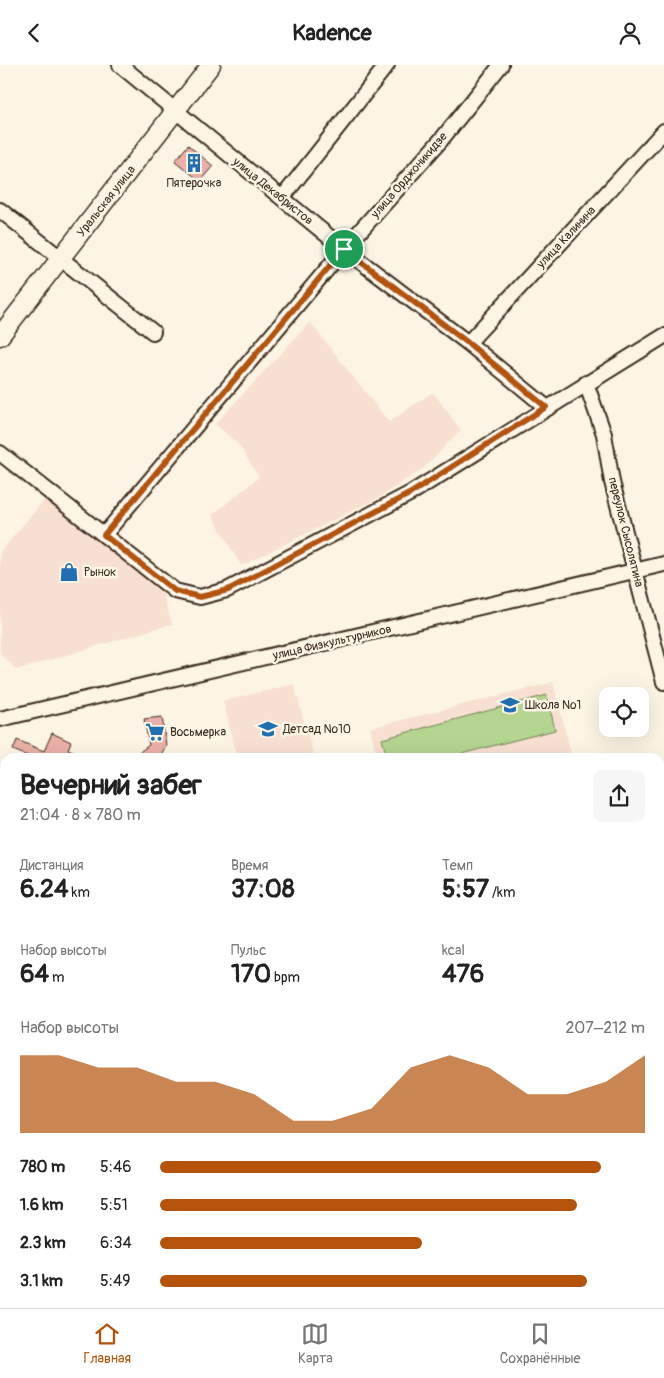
<!DOCTYPE html>
<html lang="ru">
<head>
<meta charset="utf-8">
<style>
	:root { --surface:#fff; --page:#f6f6f6; --text:#222; --muted:#767676; --line:#e0e0e0; --accent:#b45309 }
	body { margin:0; font-family:Pangolin,sans-serif; background:var(--page); color:var(--text); height:100vh; display:flex; flex-direction:column; font-size:19px; white-space:nowrap }
	* { box-sizing:border-box; margin:0 }
	p { font-size:16px; color:var(--muted) }
	.icon { flex:none; width:28px; height:28px; fill:none; stroke:currentColor; stroke-width:2; stroke-linecap:round; stroke-linejoin:round }
	.map { position:relative; flex:1; overflow:hidden }
	.drawer { position:absolute; left:0px; top:688px; width:665px; height:556px; display:flex; flex-direction:column; background:var(--surface); border-radius:15px 15px 0 0; box-shadow:0 5px 20px #0002 }
	.drawer>* { flex:none }
	.controls { position:absolute; left:599px; top:622px; display:grid; gap:10px }
	.controls a { display:grid; place-items:center; width:50px; height:50px; border-radius:10px; background:var(--surface); box-shadow:0 5px 20px #0002; font-size:25px }
	.pin { position:absolute; display:grid; place-items:center; width:42px; height:42px; color:#fff; margin:-21px; border:2px solid #fff; border-radius:50%; box-shadow:0 1px 5px #0007 }
	.round { display:grid; place-items:center; flex:none; width:52px; height:52px; border-radius:10px; background:var(--page) }
	.overview { display:flex; align-items:center; justify-content:space-between; height:85px; padding:0 20px }
	h1 { font-size:28px; font-weight:700; line-height:38px }
	.figures { display:grid; grid-template-columns:repeat(3,1fr); gap:8px; height:85px; padding:5px 20px }
	.figures div { display:grid; align-content:center }
	.figures b { font-size:25px; font-weight:700 }
	.figures small { font-size:14px; font-weight:400 }
	.figures p { font-size:14px }
	.chart { height:140px; padding:10px 20px }
	.chart p { display:flex; justify-content:space-between }
	.chart svg { width:100%; height:90px; margin-top:5px; fill:var(--accent); opacity:.7 }
	ul { padding:0 20px; list-style:none; font-size:16px }
	li { display:grid; grid-template-columns:80px 60px 1fr; align-items:center; height:38px }
	li i { height:12px; border-radius:6px; background:var(--accent) }
	header { display:flex; justify-content:space-between; align-items:center; height:65px; padding:0 20px; background:var(--surface); font-size:22px; font-weight:700 }
	.dock { display:flex; justify-content:space-around; align-items:center; height:70px; border-top:1px solid var(--line); background:var(--surface); font-size:14px; color:var(--muted) }
	.dock a { display:grid; justify-items:center; gap:2px }
	.dock .active { color:var(--accent) }
	.map>svg:first-child { display:block }
	.built { fill:#f7e0d2 }
	.green { fill:#b3d58f; stroke:#778056 }
	.building { fill:#ebb0a7; stroke:#3b2a1e }
	.lines { fill:none; stroke-linecap:round; stroke-linejoin:round }
	.minor-casing { stroke:#3b2a1e; stroke-width:18 }
	.major-casing { stroke:#3b2a1e; stroke-width:21 }
	.minor { stroke:#fcf5e5; stroke-width:14 }
	.major { stroke:#fcf5e5; stroke-width:18 }
	.rail-casing { stroke:#3b2a1e; stroke-width:5 }
	.rail { stroke:#fcf5e5; stroke-width:3; stroke-dasharray:9; stroke-linecap:butt }
	.route-casing { stroke:#fff; stroke-width:10 }
	.route { stroke:#b45309; stroke-width:6 }
	.labels { text-anchor:middle; stroke-width:5; stroke-linejoin:round; paint-order:stroke }
	.street-label { font-size:12px; fill:#3b2a1e; stroke:#fcf5e5 }
	.poi-label { font-size:12px; fill:#3b2a1e; stroke:#fcf5e5; text-anchor:start }
</style>
</head>
<body>
<header><svg class="icon" aria-label="back" viewBox="0 0 24 24"><path d="M15 5l-7 7 7 7"/></svg>Kadence<svg class="icon" aria-label="person" viewBox="0 0 24 24"><circle cx="12" cy="8" r="4"/><path d="M4 21q1-7 8-7t8 7"/></svg></header>
<div class="map">
<svg width="664" height="1243" viewBox="0 0 664 1243">
	<rect width="100%" height="100%" fill="#fcf5e5"/>
	<filter id="ink" filterUnits="userSpaceOnUse"><feTurbulence type="fractalNoise" baseFrequency=".02" numOctaves="2"/><feDisplacementMap in="SourceGraphic" scale="10" xChannelSelector="R" yChannelSelector="G"/><feConvolveMatrix kernelMatrix="1 2 1 2 8 2 1 2 1" color-interpolation-filters="sRGB"/></filter>
	<g filter="url(#ink)">
		<g class="built">
			<polygon points="310,257 389,357 433,327 461,365 424,403 380,432 241,501 212,450 259,412 238,379 215,359"/>
			<polygon points="45,434 162,526 172,559 16,605 0,588 0,487"/>
			<polygon points="553,617 572,692 377,692 370,663"/>
			<polygon points="294,619 314,692 237,692 223,636"/>
		</g>
		<g class="green">
			<polygon points="547,630 555,665 449,692 387,692 382,674"/>
			<polygon points="660,1101 664,1106 664,1175 660,1172"/>
			<polygon points="660,1189 664,1191 664,1243 563,1243 561,1239 660,1239"/>
		</g>
		<g class="building">
			<polygon points="188,80 213,101 200,116 175,96"/>
			<polygon points="162,652 166,680 160,692 133,692 149,680 144,654"/>
			<polygon points="52,668 71,677 68,684 87,692 30,692 13,685 17,675 44,686"/>
		</g>
		<g class="lines">
			<g class="minor-casing">
				<g id="minor">
					<polyline points="120,0 344,184 468,278 546,342"/>
					<polyline points="282,133 387,0"/>
					<polyline points="0,145 153,267"/>
					<polyline points="468,278 664,66"/>
					<polyline points="586,318 604,369 612,417 664,617"/>
					<polyline points="0,388 175,526 200,532 227,525 411,428 664,271"/>
					<polyline points="104,470 344,184 441,75 501,0"/>
					<polyline points="0,654 664,499"/>
					<polyline points="0,710 5,712"/>
					<polyline points="660,748 664,747"/>
					<polyline points="0,800 5,802"/>
					<polyline points="0,914 5,916"/>
					<polyline points="660,966 664,965"/>
					<polyline points="300,1243 303,1239"/>
				</g>
			</g>
			<g class="major-casing">
				<polyline id="major" points="0,271 211,0"/>
			</g>
			<use href="#minor" class="minor"/>
			<use href="#major" class="major"/>
			<g class="rail-casing">
				<g id="rail">
					<polyline points="0,761 5,763"/>
					<polyline points="660,1038 664,1040"/>
				</g>
			</g>
			<use href="#rail" class="rail"/>
		</g>
	</g>
	<g class="lines" filter="url(#ink)">
		<g class="route-casing">
			<polygon id="route" points="344,184 468,278 546,342 411,428 228,525 200,532 175,526 104,470"/>
		</g>
		<use href="#route" class="route"/>
	</g>
	<defs>
		<g id="building-bare" transform="scale(1.5)"><path d="M-4-6H4V6H1V3H-1V6H-4ZM-2.5-4.3h1.7v1.8h-1.7ZM.8-4.3h1.7v1.8H.8ZM-2.5-1h1.7V.8h-1.7ZM.8-1h1.7V.8H.8Z" fill="#1f6fb2" stroke="#fcf5e5" stroke-width="2.5" paint-order="stroke"/></g>
		<g id="shop-bare" transform="scale(1.5)"><path d="M-5-2.5h2.3a2.7 3.5 0 0 1 5.4 0H5L5.5 6h-11ZM-1.5-2.5h3a1.5 2.3 0 0 0-3 0Z" fill="#1f6fb2" stroke="#fcf5e5" stroke-width="2.5" paint-order="stroke"/></g>
		<g id="school-bare" transform="scale(1.5)"><path d="M0-5L7-2L0 1L-7-2ZM-4 1L0 2.5L4 1V4Q0 6-4 4Z" fill="#1f6fb2" stroke="#fcf5e5" stroke-width="2.5" paint-order="stroke"/></g>
		<g id="supermarket-bare" transform="scale(1.5)"><path d="M-6-5.5h2.5l.6 2H6L4.5 2H-2.5L-4.4-4H-6ZM-1.5 3.2a1.3 1.3 0 1 0 .1 0ZM3 3.2a1.3 1.3 0 1 0 .1 0Z" fill="#1f6fb2" stroke="#fcf5e5" stroke-width="2.5" paint-order="stroke"/></g>
	</defs>
	<g fill-rule="evenodd">
		<use href="#building-bare" x="194" y="98"/>
		<use href="#shop-bare" x="69" y="507"/>
		<use href="#school-bare" x="510" y="640"/>
		<use href="#school-bare" x="268" y="664"/>
		<use href="#supermarket-bare" x="155" y="667"/>
	</g>
	<g class="labels">
		<g class="street-label">
			<text transform="translate(409 110) rotate(-49)" y="4">улица Орджоникидзе</text>
			<text transform="translate(273 126) rotate(39)" y="4">улица Декабристов</text>
			<text transform="translate(106 136) rotate(-52)" y="4">Уральская улица</text>
			<text transform="translate(566 172) rotate(-47)" y="4">улица Калинина</text>
			<text transform="translate(626 467) rotate(76)" y="4">переулок Сысолятина</text>
			<text transform="translate(332 577) rotate(-13)" y="4">улица Физкультурников</text>
		</g>
		<g class="poi-label">
			<text x="194" y="122" text-anchor="middle">Пятерочка</text>
			<text x="84" y="511">Рынок</text>
			<text x="525" y="644">Школа №1</text>
			<text x="283" y="668">Детсад №10</text>
			<text x="170" y="671">Восьмерка</text>
		</g>
	</g>
</svg>
<div class="controls">
<a><svg class="icon" aria-label="locate" viewBox="0 0 24 24"><circle cx="12" cy="12" r="6"/><path d="M12 2v4M12 18v4M2 12h4M18 12h4"/></svg></a>
</div>
<div class="pin" style="left:344px;top:184px;background:#1e9e55"><svg class="icon" aria-label="arrive" viewBox="0 0 24 24"><path d="M6 21V4h12l-3 4 3 4H6"/></svg></div>
<section class="drawer">
<div class="overview"><div><h1>Вечерний забег</h1><p>21:04 · 8 × 780 m</p></div><a class="round"><svg class="icon" aria-label="share" viewBox="0 0 24 24"><path d="M12 15V3M7 8l5-5 5 5M5 13v7h14v-7"/></svg></a></div>
<div class="figures">
<div><p>Дистанция</p><b>6.24<small> km</small></b></div>
<div><p>Время</p><b>37:08</b></div>
<div><p>Темп</p><b>5:57<small> /km</small></b></div>
</div>
<div class="figures">
<div><p>Набор высоты</p><b>64<small> m</small></b></div>
<div><p>Пульс</p><b>170<small> bpm</small></b></div>
<div><p>kcal</p><b>476</b></div>
</div>
<div class="chart"><p><span>Набор высоты</span>207–212 m</p>
<svg viewBox="0 0 160 44" preserveAspectRatio="none"><path d="M0 44V6L10 6L20 12L30 12L40 19L50 19L60 25L70 38L80 38L90 32L100 12L110 6L120 12L130 25L140 25L150 19L160 6V44z"/></svg>
</div>
<ul>
<li><b>780 m</b>5:46<i style="width:91%"></i></li>
<li><b>1.6 km</b>5:51<i style="width:86%"></i></li>
<li><b>2.3 km</b>6:34<i style="width:54%"></i></li>
<li><b>3.1 km</b>5:49<i style="width:88%"></i></li>
</ul>
</section>
</div>
<nav class="dock">
<a class="active"><svg class="icon" aria-label="home" viewBox="0 0 24 24"><path d="M3 11l9-7 9 7M6 9v11h12V9"/></svg>Главная</a>
<a><svg class="icon" aria-label="map" viewBox="0 0 24 24"><path d="M3 6l6-2 6 2 6-2v14l-6 2-6-2-6 2zM9 4v14M15 6v14"/></svg>Карта</a>
<a><svg class="icon" aria-label="saved" viewBox="0 0 24 24"><path d="M7 4h10v16l-5-4-5 4z"/></svg>Сохранённые</a>
</nav>
</body>
</html>
